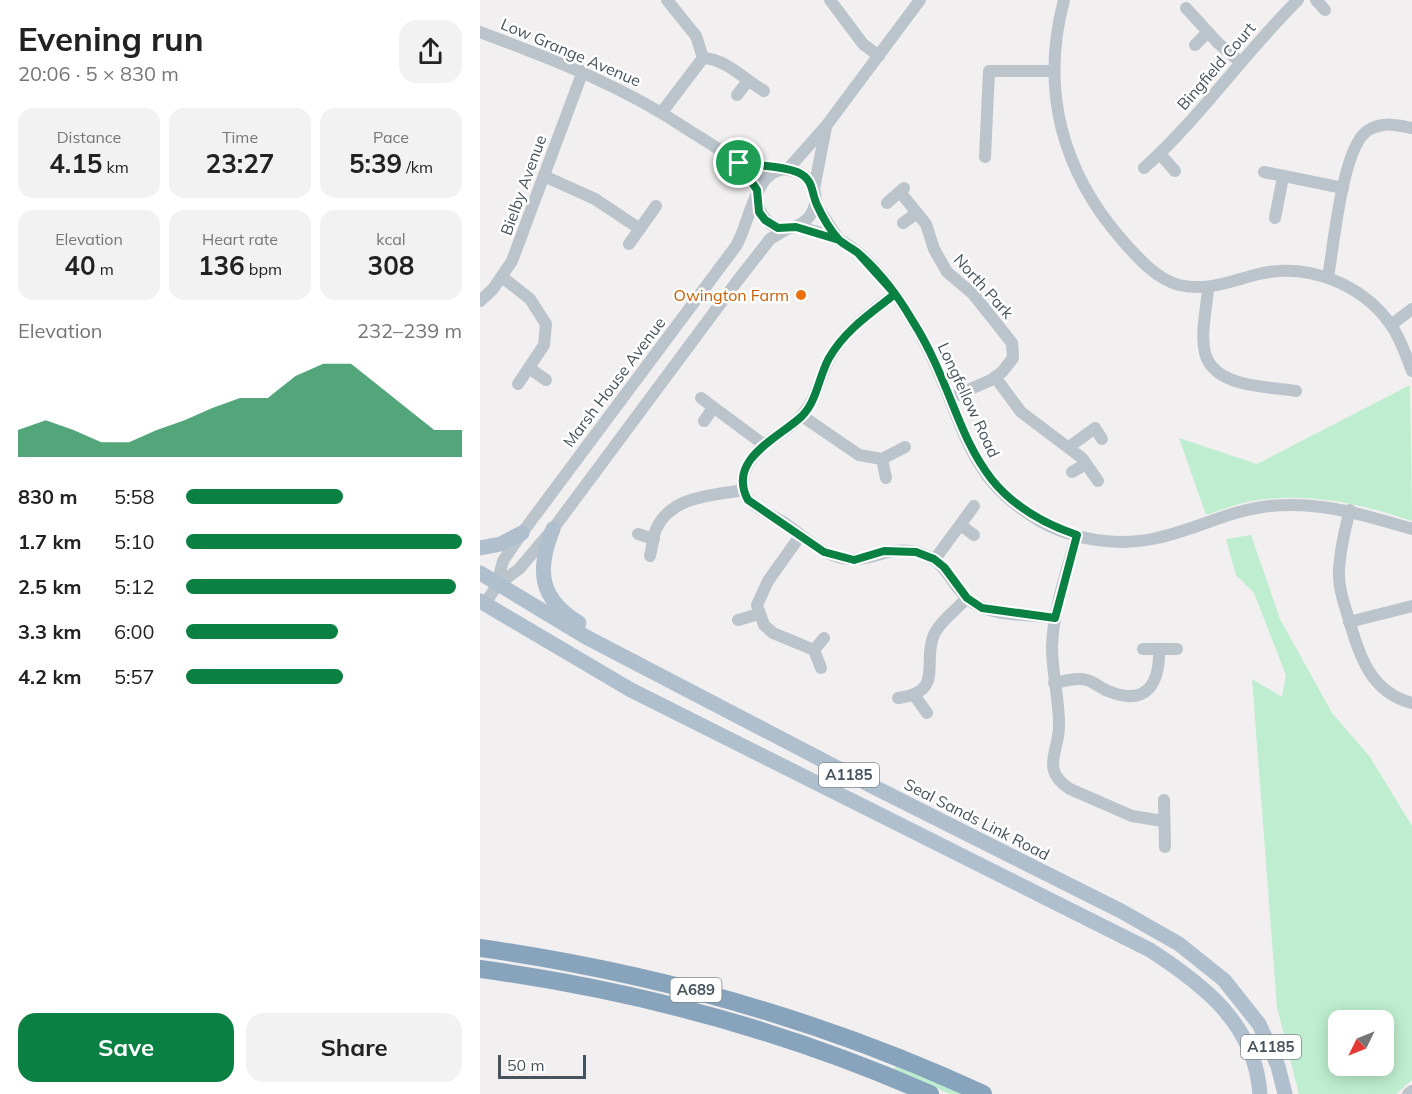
<!DOCTYPE html>
<html lang="en">
<head>
<meta charset="utf-8">
<style>
	:root { --surface:#fff; --page:#f2f2f2; --text:#222; --muted:#767676; --accent:#0b8043 }
	body { margin:0; font-family:Mulish,sans-serif; background:var(--page); color:var(--text); height:100vh; display:flex; flex-direction:column; font-size:22px; white-space:nowrap }
	* { box-sizing:border-box; margin:0 }
	p { font-size:20px; color:var(--muted) }
	.icon { flex:none; width:33px; height:33px; fill:none; stroke:currentColor; stroke-width:2; stroke-linecap:round; stroke-linejoin:round }
	.map { position:relative; flex:1; overflow:hidden }
	.side { display:flex; flex-direction:column; background:var(--surface); width:480px }
	.side>* { flex:none }
	.needle { width:39px; rotate:227deg }
	.fabs { position:absolute; left:848px; top:1010px; display:grid; gap:12px }
	.fabs a { display:grid; place-items:center; width:66px; height:66px; border-radius:12px; background:var(--surface); box-shadow:0 3px 15px #0003; font-size:30px }
	.scale { position:absolute; left:18px; bottom:15px; width:88px; box-sizing:border-box; padding-left:6px; border:3px solid #47535c; border-top:0; font-size:16px; line-height:21px; white-space:nowrap; color:#47535c; -webkit-text-stroke:4px #fff; paint-order:stroke }
	.pin { position:absolute; display:grid; place-items:center; width:51px; height:51px; color:#fff; margin:-26px; border:3px solid #fff; border-radius:50%; box-shadow:0 2px 6px #0007 }
	.round { display:grid; place-items:center; flex:none; width:63px; height:63px; border-radius:18px; background:var(--page) }
	.headline { display:flex; align-items:center; justify-content:space-between; height:102px; padding:0 18px }
	h1 { font-size:33px; font-weight:700; line-height:45px }
	.metrics { display:grid; grid-template-columns:repeat(3,1fr); gap:9px; height:102px; padding:6px 18px }
	.metrics div { display:grid; align-content:center; border-radius:15px; background:var(--page); text-align:center }
	.metrics b { font-size:26px; font-weight:700 }
	.metrics small { font-size:16px; font-weight:400 }
	.metrics p { font-size:16px }
	.chart { height:168px; padding:12px 18px }
	.chart p { display:flex; justify-content:space-between }
	.chart svg { width:100%; height:108px; margin-top:6px; fill:var(--accent); opacity:.7 }
	.primary-button { display:flex; gap:12px; margin-top:auto; padding:12px 18px }
	.primary-button a { flex:1; height:69px; border-radius:18px; background:var(--accent); color:#fff; font-size:24px; font-weight:700; line-height:69px; text-align:center }
	.primary-button a+a { background:var(--page); color:var(--text) }
	ul { padding:0 18px; list-style:none; font-size:20px }
	li { display:grid; grid-template-columns:96px 72px 1fr; align-items:center; height:45px }
	li i { height:15px; border-radius:8px; background:var(--accent) }
	main { display:flex; flex:1; min-height:0 }
	.map>svg:first-child { display:block }
	.green { fill:#beeecf; fill-rule:evenodd }
	.lines { fill:none; stroke-linecap:round; stroke-linejoin:round }
	.minor { stroke:#bbc4cb; stroke-width:12 }
	.major { stroke:#afbfcd; stroke-width:15 }
	.highway { stroke:#88a3bc; stroke-width:18 }
	.route-casing { stroke:#fff; stroke-width:12 }
	.route { stroke:#0b8043; stroke-width:8 }
	.food-dot { fill:#e8710a; stroke:#fff; stroke-width:2 }
	.labels { text-anchor:middle; stroke-width:5; stroke-linejoin:round; paint-order:stroke }
	.shield { fill:#fff; stroke:#7e878d; stroke-width:1.5 }
	.shield-label { font-size:15px; font-weight:bold; fill:#47535c }
	.street-label { font-size:16px; fill:#47535c; stroke:#fff }
	.food-label { font-size:16px; fill:#c56008; stroke:#fff; text-anchor:end }
</style>
</head>
<body>
<main>
<section class="side">
<div class="headline"><div><h1>Evening run</h1><p>20:06 · 5 × 830 m</p></div><a class="round"><svg class="icon" aria-label="share" viewBox="0 0 24 24"><path d="M12 15V3M7 8l5-5 5 5M5 13v7h14v-7"/></svg></a></div>
<div class="metrics">
<div><p>Distance</p><b>4.15<small> km</small></b></div>
<div><p>Time</p><b>23:27</b></div>
<div><p>Pace</p><b>5:39<small> /km</small></b></div>
</div>
<div class="metrics">
<div><p>Elevation</p><b>40<small> m</small></b></div>
<div><p>Heart rate</p><b>136<small> bpm</small></b></div>
<div><p>kcal</p><b>308</b></div>
</div>
<div class="chart"><p><span>Elevation</span>232–239 m</p>
<svg viewBox="0 0 160 44" preserveAspectRatio="none"><path d="M0 44V33L10 29L20 33L30 38L40 38L50 33L60 29L70 24L80 20L90 20L100 11L110 6L120 6L130 15L140 24L150 33L160 33V44z"/></svg>
</div>
<ul>
<li><b>830 m</b>5:58<i style="width:57%"></i></li>
<li><b>1.7 km</b>5:10<i style="width:100%"></i></li>
<li><b>2.5 km</b>5:12<i style="width:98%"></i></li>
<li><b>3.3 km</b>6:00<i style="width:55%"></i></li>
<li><b>4.2 km</b>5:57<i style="width:57%"></i></li>
</ul>
<div class="primary-button"><a>Save</a><a>Share</a></div>
</section>
<div class="map">
<svg width="932" height="1094" viewBox="0 0 932 1094">
	<rect width="100%" height="100%" fill="#f1efef"/>
	<g class="green">
		<path d="M930 385 932 521C880 503 826 492 771 501 756 504 741 510 726 515L699 438 777 464Z"/>
		<path d="M771 535 800 619 852 713 890 757 932 826V1080L916 1094H819L797 1007 772 679 802 697 806 675 774 593 756 575 746 539ZM858 1020H903V1065H858Z"/>
		<polygon points="417,1064 482,1094 470,1094 414,1070"/>
	</g>
	<g class="lines">
		<g class="minor">
			<polyline points="350,0 383,44 399,56"/>
			<path d="M584 0C560 90 582 172 643 241 658 258 676 279 699 285 728 292 753 280 779 274 829 262 883 285 911 325 921 339 926 356 932 371"/>
			<polyline points="836,0 845,10"/>
			<polyline points="706,8 738,43 760,62"/>
			<path d="M0 32C75 60 143 86 210 131 240 150 258 158 277 190"/>
			<polyline points="715,45 728,32"/>
			<path d="M223 58C246 59 264 79 284 91"/>
			<polyline points="257,95 268,81"/>
			<polyline points="182,112 223,58 216,36 187,0"/>
			<polyline points="680,154 695,171"/>
			<polyline points="505,157 509,71 574,71"/>
			<polyline points="259,163 299,169"/>
			<path d="M664 168C720 118 764 53 818 0"/>
			<polyline points="308,169 346,126 440,0"/>
			<polyline points="784,172 863,188"/>
			<polyline points="64,176 115,199 160,229"/>
			<polyline points="334,189 346,127"/>
			<polyline points="420,192 446,224 454,249 467,272 493,294 532,343 533,358 522,372 511,380 470,398"/>
			<polyline points="335,203 359,240"/>
			<polyline points="407,203 424,188"/>
			<polyline points="795,218 803,177"/>
			<polyline points="423,223 437,213"/>
			<path d="M316 227C331 230 347 234 360 240 402 263 441 330 459 373 473 404 483 439 502 468 515 489 537 507 558 520 592 540 638 547 677 538 715 530 750 510 790 506 840 501 885 515 932 529"/>
			<polyline points="149,244 176,206"/>
			<polyline points="22,277 50,299 66,324 64,345 38,384"/>
			<path d="M848 277C854 244 862 149 887 131 901 121 916 125 932 128"/>
			<path d="M728 287C727 308 720 333 725 353 734 388 787 386 816 391"/>
			<path d="M415 294C390 313 362 332 348 361 340 378 336 399 323 414 307 434 281 439 267 466 262 476 260 491 269 500 278 510 292 515 303 522 325 536 344 560 374 559 396 559 411 546 436 552 469 560 468 585 492 602 514 617 549 614 575 618"/>
			<polyline points="0,301 13,289 32,261 103,71"/>
			<polyline points="911,325 932,309"/>
			<polyline points="49,368 66,380"/>
			<polyline points="515,377 541,412 602,458 618,481"/>
			<polyline points="221,398 283,444"/>
			<polyline points="322,416 379,455 402,459 425,447"/>
			<polyline points="224,421 233,408"/>
			<polyline points="589,447 615,428 622,439"/>
			<polyline points="402,459 406,478"/>
			<polyline points="592,472 606,464"/>
			<path d="M870 510C865 529 860 550 859 570 858 587 864 603 869 620 880 656 890 692 932 703"/>
			<polyline points="482,526 494,535"/>
			<polyline points="158,534 174,539"/>
			<path d="M597 535C587 571 573 610 572 647 572 673 579 698 579 724 580 751 559 769 590 789L652 816 683 821"/>
			<polyline points="320,536 288,581 277,605 284,625 293,633 334,650"/>
			<path d="M170 556C172 548 173 537 176 529 192 495 232 496 263 490"/>
			<polyline points="455,559 494,506"/>
			<polyline points="17,585 39,569 73,529 255,284 290,239 307,229"/>
			<path d="M5 604 17 585 23 561 42 533 256 246C270 224 275 164 309 170 318 171 327 176 331 184 353 220 288 256 276 198"/>
			<polyline points="258,620 279,614"/>
			<polyline points="869,622 932,606"/>
			<polyline points="663,649 697,649"/>
			<polyline points="341,668 334,650 344,638"/>
			<path d="M574 683C584 681 597 677 607 680 614 682 621 688 628 691 667 707 680 683 679 649"/>
			<polyline points="434,695 447,713"/>
			<path d="M418 698C464 692 443 665 453 637 459 622 476 610 487 598"/>
			<polyline points="684,800 685,847"/>
			<polyline points="928,1094 932,1091"/>
		</g>
		<g class="major">
			<path d="M73 529C57 569 58 598 99 623"/>
			<polyline points="0,548 21,544 42,533"/>
			<polyline points="0,573 106,637 394,787 641,911 699,944 744,980 779,1024 798,1066 805,1094"/>
			<path d="M0 601 151 690 670 950C724 985 775 1024 780 1094"/>
		</g>
		<g class="highway">
			<path d="M0 948C176 973 341 1019 503 1094"/>
			<path d="M0 969C155 990 307 1031 450 1094"/>
		</g>
	</g>
	<g class="lines">
		<g class="route-casing">
			<path id="route" d="M259 163C277 166 300 165 317 172 334 179 331 192 337 205 342 216 351 231 359 240 364 245 372 248 378 253 399 271 418 296 432 320 490 411 476 494 597 535L575 618 502 608 487 598 464 567 454 559 436 552 404 551 374 560 344 552 268 500C246 459 299 438 322 416 337 401 339 376 349 358 365 330 391 313 415 294L378 253 359 240 316 227 298 228 285 220 279 212 277 190 259 163"/>
		</g>
		<use href="#route" class="route"/>
	</g>
	<circle class="food-dot" cx="321" cy="295" r="6"/>
	<g class="labels">
		<g class="shield">
			<rect x="339" y="763" width="60" height="24" rx="4.5"/>
			<rect x="190.5" y="978" width="51" height="24" rx="4.5"/>
			<rect x="761" y="1035" width="60" height="24" rx="4.5"/>
		</g>
		<g class="shield-label">
			<text x="369" y="780">A1185</text>
			<text x="216" y="995">A689</text>
			<text x="791" y="1052">A1185</text>
		</g>
		<g class="street-label">
			<text transform="translate(91 52) rotate(23)" y="6">Low Grange Avenue</text>
			<text transform="translate(736 66) rotate(-49)" y="6">Bingfield Court</text>
			<text transform="translate(43 185) rotate(-70)" y="6">Bielby Avenue</text>
			<text transform="translate(504 286) rotate(48)" y="6">North Park</text>
			<text transform="translate(134 382) rotate(-53)" y="6">Marsh House Avenue</text>
			<text transform="translate(489 400) rotate(65)" y="6">Longfellow Road</text>
			<text transform="translate(497 819) rotate(27)" y="6">Seal Sands Link Road</text>
		</g>
		<g class="food-label">
			<text x="309" y="301">Owington Farm</text>
		</g>
	</g>
</svg>
<div class="fabs">
<a><svg class="needle" viewBox="-14 -14 28 28"><path d="M0-13l5 13h-10z" fill="#e53935"/><path d="M0 13l5-13h-10z" fill="#767676"/></svg></a>
</div>
<div class="scale">50 m</div>
<div class="pin" style="left:259px;top:163px;background:#1e9e55"><svg class="icon" aria-label="arrive" viewBox="0 0 24 24"><path d="M6 21V4h12l-3 4 3 4H6"/></svg></div>
</div>
</main>
</body>
</html>
